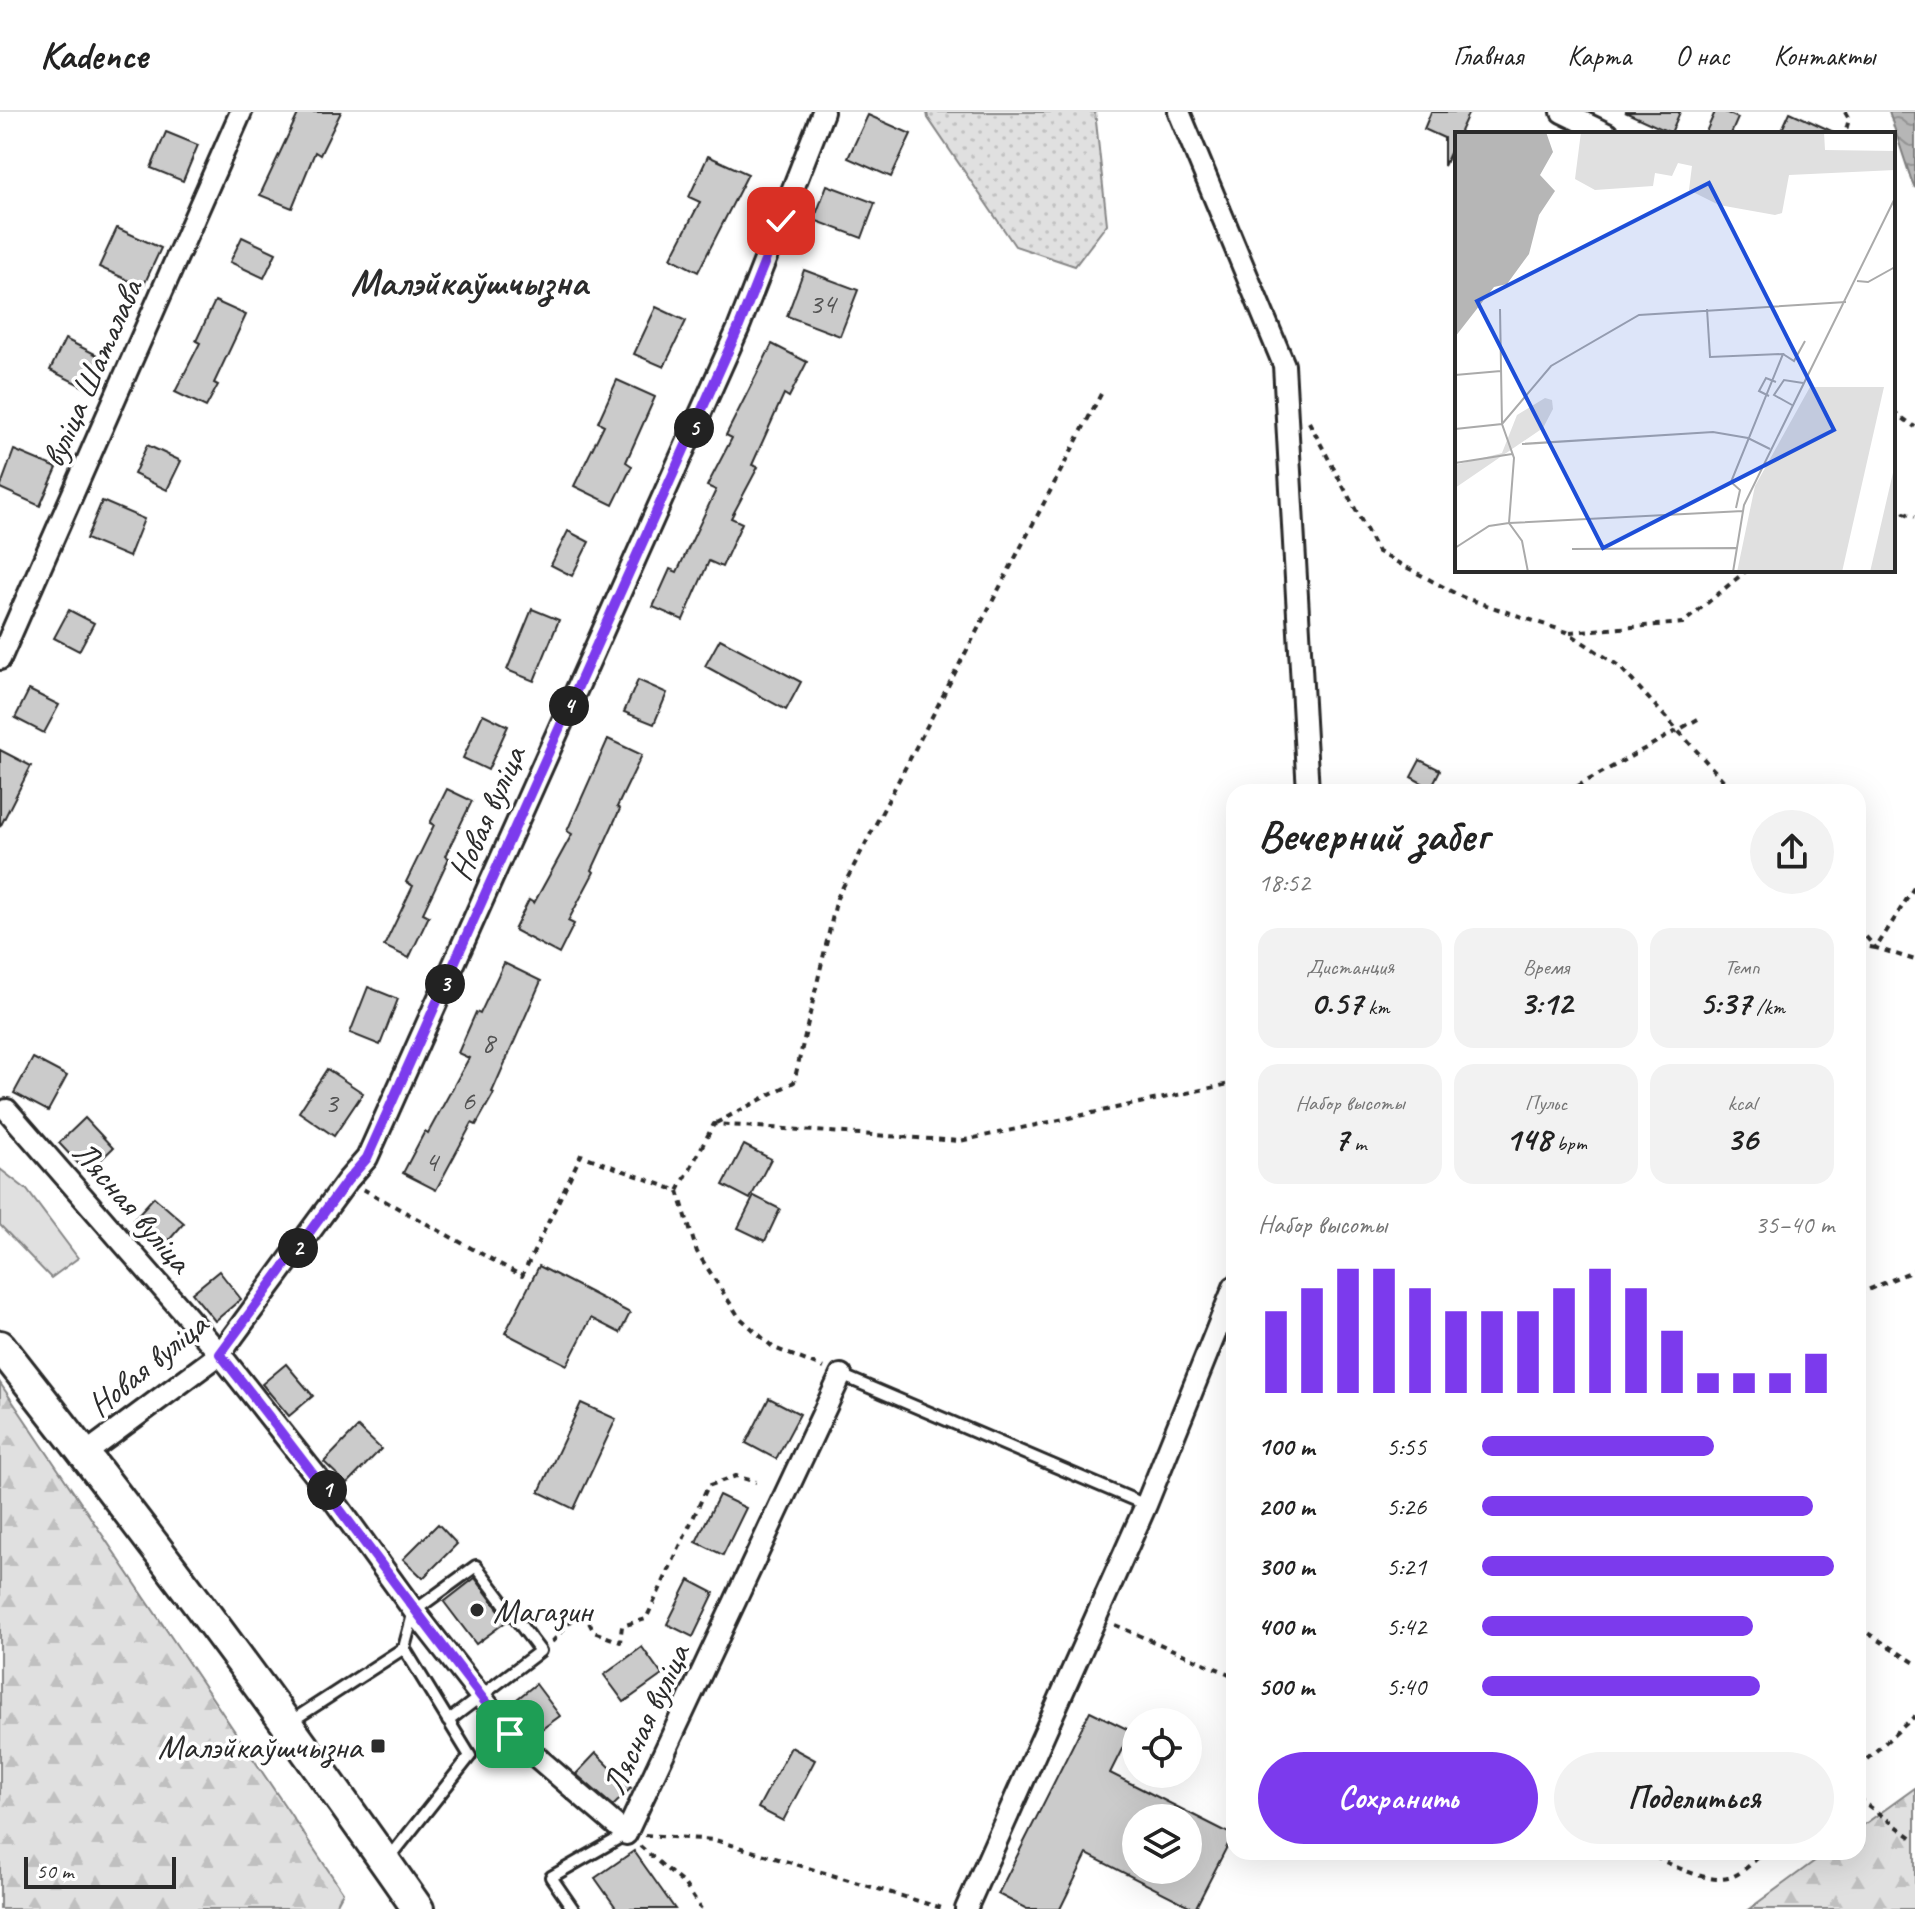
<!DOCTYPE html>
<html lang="ru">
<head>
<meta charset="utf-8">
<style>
	:root { --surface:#fff; --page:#f2f2f2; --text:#222; --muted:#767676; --line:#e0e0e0; --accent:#7c3aed }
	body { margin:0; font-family:Caveat,sans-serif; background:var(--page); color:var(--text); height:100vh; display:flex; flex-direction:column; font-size:30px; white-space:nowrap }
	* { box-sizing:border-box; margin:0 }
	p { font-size:26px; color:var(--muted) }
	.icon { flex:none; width:44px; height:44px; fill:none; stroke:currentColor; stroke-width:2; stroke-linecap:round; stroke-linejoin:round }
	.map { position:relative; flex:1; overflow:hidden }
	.details { position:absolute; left:1226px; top:672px; width:640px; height:1076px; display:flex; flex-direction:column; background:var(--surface); border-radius:24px; box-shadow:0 8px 32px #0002 }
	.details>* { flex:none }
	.controls { position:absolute; left:1122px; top:1596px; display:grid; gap:16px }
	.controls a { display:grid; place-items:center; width:80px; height:80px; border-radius:50%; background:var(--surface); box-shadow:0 8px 32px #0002; font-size:40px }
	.scale { position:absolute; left:24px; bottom:20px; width:152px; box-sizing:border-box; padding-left:8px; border:4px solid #2b2b2b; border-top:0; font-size:22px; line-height:28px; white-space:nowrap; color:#2b2b2b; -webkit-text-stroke:6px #fff; paint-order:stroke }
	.pin { position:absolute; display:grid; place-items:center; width:68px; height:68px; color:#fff; margin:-34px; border-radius:16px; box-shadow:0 4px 12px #0006 }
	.km { position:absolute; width:40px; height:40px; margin:-20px; border-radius:50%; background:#222; color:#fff; font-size:22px; line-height:40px; text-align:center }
	.round { display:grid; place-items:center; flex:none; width:84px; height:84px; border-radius:42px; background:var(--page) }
	.headline { display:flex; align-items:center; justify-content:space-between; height:136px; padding:0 32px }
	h1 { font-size:44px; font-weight:800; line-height:60px }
	.stats { display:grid; grid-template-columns:repeat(3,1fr); gap:12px; height:136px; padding:8px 32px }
	.stats div { display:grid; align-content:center; border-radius:20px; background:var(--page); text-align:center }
	.stats b { font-size:34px; font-weight:800 }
	.stats small { font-size:22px; font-weight:400 }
	.stats p { font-size:22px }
	.chart { height:224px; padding:16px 32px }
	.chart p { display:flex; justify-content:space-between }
	.chart svg { width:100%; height:144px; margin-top:8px; stroke:var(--accent); stroke-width:6 }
	.primary-button { display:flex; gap:16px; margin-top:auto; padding:16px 32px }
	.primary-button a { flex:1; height:92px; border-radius:48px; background:var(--accent); color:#fff; font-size:32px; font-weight:800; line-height:92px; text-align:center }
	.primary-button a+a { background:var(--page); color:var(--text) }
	ul { padding:0 32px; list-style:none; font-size:26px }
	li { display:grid; grid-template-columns:128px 96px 1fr; align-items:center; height:60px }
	li i { height:20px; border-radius:10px; background:var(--accent) }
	header { display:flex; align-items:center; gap:48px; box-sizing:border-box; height:112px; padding:0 40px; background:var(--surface); border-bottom:2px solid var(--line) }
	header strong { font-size:38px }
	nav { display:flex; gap:44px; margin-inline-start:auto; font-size:28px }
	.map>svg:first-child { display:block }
	.grass { fill:url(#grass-dots); stroke:#868686; stroke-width:2 }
	.forest { fill:url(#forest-firs); stroke:#868686; stroke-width:2 }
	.green { fill:#e0e0e0; stroke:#868686; stroke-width:2 }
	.water { fill:url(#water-waves); stroke:#7e7e7e; stroke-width:2 }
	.building { fill:#cbcbcb; stroke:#2b2b2b; stroke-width:2; fill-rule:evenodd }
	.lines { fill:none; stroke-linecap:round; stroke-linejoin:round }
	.lane-casing { stroke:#2b2b2b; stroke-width:16 }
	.street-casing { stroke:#2b2b2b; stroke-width:26 }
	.secondary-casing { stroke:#2b2b2b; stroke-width:36 }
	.path { stroke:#2b2b2b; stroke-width:4; stroke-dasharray:6 6; stroke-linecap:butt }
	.lane { stroke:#fff; stroke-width:10 }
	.street { stroke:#fff; stroke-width:20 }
	.secondary { stroke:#fff; stroke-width:30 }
	.route-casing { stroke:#fff; stroke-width:16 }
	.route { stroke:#7c3aed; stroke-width:10 }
	.poi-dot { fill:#2b2b2b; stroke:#fff; stroke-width:3 }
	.labels { text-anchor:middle; stroke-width:7; stroke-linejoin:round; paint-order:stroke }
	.number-label { font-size:30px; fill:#535353 }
	.street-label { font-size:34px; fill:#2b2b2b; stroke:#fff }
	.poi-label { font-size:34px; fill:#2b2b2b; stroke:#fff; text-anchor:start }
	.quarter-label { font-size:38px; font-weight:bold; fill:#2b2b2b; stroke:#fff }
	.inset-road { fill:none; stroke:#aaa; stroke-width:2 }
	.view { fill:#1d4ed8; fill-opacity:0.15; stroke:#1d4ed8; stroke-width:4 }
	.inset-edge { fill:none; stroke:#2b2b2b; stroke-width:4 }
</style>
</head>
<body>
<header>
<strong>Kadence</strong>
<nav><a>Главная</a><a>Карта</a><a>О нас</a><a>Контакты</a></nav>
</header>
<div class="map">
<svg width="1915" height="1797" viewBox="0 0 1915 1797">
	<defs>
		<pattern id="grass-dots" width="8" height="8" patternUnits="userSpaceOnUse" patternTransform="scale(2)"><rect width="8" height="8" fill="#e0e0e0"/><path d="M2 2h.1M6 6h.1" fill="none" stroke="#c0c0c0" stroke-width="1.8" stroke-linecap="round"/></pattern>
		<pattern id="forest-firs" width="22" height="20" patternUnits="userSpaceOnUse" patternTransform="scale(2)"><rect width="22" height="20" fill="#e0e0e0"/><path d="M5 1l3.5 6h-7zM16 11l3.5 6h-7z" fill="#c0c0c0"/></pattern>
		<pattern id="water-waves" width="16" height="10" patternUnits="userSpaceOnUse" patternTransform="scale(2)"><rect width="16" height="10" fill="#b6b6b6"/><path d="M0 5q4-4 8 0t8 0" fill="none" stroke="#949494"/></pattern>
	</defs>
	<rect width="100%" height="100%" fill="#fff"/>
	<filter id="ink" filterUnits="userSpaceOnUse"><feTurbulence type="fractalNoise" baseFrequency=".0125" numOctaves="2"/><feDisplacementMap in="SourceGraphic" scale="16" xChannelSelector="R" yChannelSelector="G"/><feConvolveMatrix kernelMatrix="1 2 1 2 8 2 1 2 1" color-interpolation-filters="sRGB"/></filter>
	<g filter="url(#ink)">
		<polygon class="grass" points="927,0 1095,0 1107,112 1075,154 1015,134 928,6"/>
		<g class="forest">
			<polygon points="0,1271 343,1780 334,1797 0,1797"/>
			<polygon points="1915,1676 1915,1797 1749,1797 1827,1740 1858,1740 1858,1717"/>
		</g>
		<polygon class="green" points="0,1057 27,1078 78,1146 51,1166 0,1113"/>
		<polygon class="water" points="1889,0 1915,0 1915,76 1911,67"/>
		<g class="building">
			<polygon points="299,0 341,0 320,43 315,40 292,96 260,83"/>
			<polygon points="1431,0 1469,0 1444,54 1444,26 1424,17"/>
			<polygon points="1625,0 1680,0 1671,21"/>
			<polygon points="1715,0 1725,0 1738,6 1731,22 1705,22"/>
			<polygon points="1790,0 1838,22 1780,22"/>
			<polygon points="868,3 911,22 891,65 848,46"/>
			<polygon points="166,20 198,33 183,69 151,56"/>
			<polygon points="708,44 748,62 698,160 671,146 700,90 689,85"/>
			<polygon points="827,73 875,91 862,126 814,108"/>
			<polygon points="117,116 161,136 143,175 99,155"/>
			<polygon points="242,125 276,141 264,166 230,150"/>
			<polygon points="804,158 858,178 840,224 787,204"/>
			<polygon points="215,189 246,203 214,271 218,273 206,295 175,280 200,231 196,229"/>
			<polygon points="656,195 686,209 664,255 634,242"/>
			<polygon points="65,227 107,248 92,279 50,258"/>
			<polygon points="772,232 807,250 789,285 784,282 752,353 758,355 731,406 742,411 722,455 709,449 683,508 653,495 670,457 677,460 716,378 707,374 732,326 726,323"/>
			<polygon points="617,268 655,285 626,350 632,354 613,393 574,374 604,313 598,310"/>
			<polygon points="147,333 181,349 167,378 134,362"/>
			<polygon points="14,338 57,356 40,394 0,376"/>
			<polygon points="102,389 144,407 129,445 86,427"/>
			<polygon points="568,419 589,430 572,464 551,453"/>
			<polygon points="532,497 559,508 534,569 507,558"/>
			<polygon points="69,498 94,511 79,539 54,526"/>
			<polygon points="720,527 801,570 786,598 705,554"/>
			<polygon points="638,568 667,581 654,612 624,600"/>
			<polygon points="29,578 59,593 44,621 15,606"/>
			<polygon points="483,602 508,614 488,658 463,646"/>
			<polygon points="608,627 642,643 617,695 620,697 592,758 594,760 568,809 574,812 559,842 514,818 529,788 534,791 572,722 567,719"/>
			<polygon points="0,638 31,654 0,715"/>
			<polygon points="1420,648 1440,658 1431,676 1411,665"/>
			<polygon points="447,677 472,689 445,744 449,746 423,801 429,804 409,846 384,834 413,774 406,770 434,713 430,711"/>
			<polygon points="504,851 541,869 492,980 494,981 476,1013 472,1011 436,1078 403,1061 425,1019 428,1021 469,946 458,941 476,900 480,902"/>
			<polygon points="368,875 398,887 380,933 350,921"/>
			<polygon points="33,946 67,964 48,999 14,981"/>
			<polygon points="327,957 363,981 334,1024 299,1000"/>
			<polygon points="85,1006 113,1036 87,1061 59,1031"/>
			<polygon points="744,1033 771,1047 750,1087 723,1073"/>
			<polygon points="754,1084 780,1097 765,1129 738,1116"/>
			<polygon points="154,1085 184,1111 163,1135 133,1108"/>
			<polygon points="539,1154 630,1201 620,1221 591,1206 567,1253 505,1221"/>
			<polygon points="219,1159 241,1187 215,1209 192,1181"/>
			<polygon points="286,1252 313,1284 289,1304 262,1272"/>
			<polygon points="769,1286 800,1302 776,1347 746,1331"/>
			<polygon points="581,1291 616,1307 574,1397 539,1380"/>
			<polygon points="358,1315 381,1337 347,1372 324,1350"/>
			<polygon points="719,1383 746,1396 723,1443 696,1430"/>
			<polygon points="438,1412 457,1432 423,1466 403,1447"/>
			<polygon points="475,1466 507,1509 476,1532 444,1490"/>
			<polygon points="689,1468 714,1481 693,1525 667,1512"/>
			<polygon points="642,1535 662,1563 624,1590 604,1563"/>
			<polygon points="536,1572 560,1604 535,1622 512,1591"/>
			<path d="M1090 1599 1131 1619 1110 1661 1233 1723 1195 1797 1087 1742 1060 1797H1027L998 1782ZM1136 1706H1188V1758H1136Z"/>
			<polygon points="791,1635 815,1648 783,1709 758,1696"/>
			<polygon points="596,1641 631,1676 613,1694 576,1662"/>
			<polygon points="634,1739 675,1797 617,1797 595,1766"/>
		</g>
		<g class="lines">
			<g class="lane-casing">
				<g id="lane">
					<polyline points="841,1263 1146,1393"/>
					<polyline points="404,1536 414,1499 476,1454 540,1539 448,1609"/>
					<polyline points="290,1610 404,1536 470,1644 387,1749"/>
					<polyline points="573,1797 551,1765 626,1722"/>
				</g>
			</g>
			<g class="street-casing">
				<g id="street">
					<polyline points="1179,0 1284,253 1308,680"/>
					<polyline points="1562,0 1607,22"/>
					<polyline points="0,547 241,0"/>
					<polyline points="7,998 220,1242 317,1365 414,1499 510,1622 626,1722 841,1263"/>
					<polyline points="85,1342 220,1242 347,1069 367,1046 738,217 823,0"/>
					<polyline points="966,1797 1146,1393 1234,1175"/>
				</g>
			</g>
			<g class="secondary-casing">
				<path id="secondary" d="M0 1234C145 1418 285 1605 418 1797"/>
			</g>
			<g class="path">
				<polyline points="1845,0 1849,7 1845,22"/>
				<polyline points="1893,299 1915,315"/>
				<polyline points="1309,310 1378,440 1462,485 1567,520 1619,554 1734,680"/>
				<polyline points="1893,408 1905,401 1915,405"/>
				<polyline points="1570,520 1683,511 1747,458"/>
				<polyline points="1567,680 1698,607"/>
				<polyline points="1858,816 1876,836 1915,848"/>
				<polyline points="1858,833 1876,836 1915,774"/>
				<polyline points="716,1011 794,970 837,786 1101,282"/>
				<polyline points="363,1077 522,1164 581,1043 678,1079 714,1012 960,1029 1234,971"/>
				<polyline points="678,1079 697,1140 739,1205 774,1236 824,1256"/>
				<polyline points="1858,1182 1915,1158"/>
				<polyline points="1115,1513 1234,1564"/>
				<polyline points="1858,1515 1915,1551"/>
				<polyline points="552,1530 582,1497 594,1520 620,1530 622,1514 646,1507 708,1374 736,1364 756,1370"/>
				<polyline points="1858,1655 1915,1604"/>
				<polyline points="1858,1686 1915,1728"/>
				<polyline points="645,1723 715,1728 945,1797"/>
				<polyline points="640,1734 685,1773 701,1797"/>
				<path d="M1644 1740C1665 1749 1705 1772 1728 1766 1741 1763 1754 1749 1764 1740"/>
			</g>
			<use href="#lane" class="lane"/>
			<use href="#street" class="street"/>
			<use href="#secondary" class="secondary"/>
		</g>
	</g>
	<g class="lines" filter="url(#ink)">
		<g class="route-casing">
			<path id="route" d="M510 1622C412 1496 319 1367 220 1242L347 1069 367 1046 738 217 781 109"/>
		</g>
		<use href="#route" class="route"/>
	</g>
	<g class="poi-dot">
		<circle cx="477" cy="1498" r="8"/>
		<rect x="370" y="1626" width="16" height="16" rx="4"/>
	</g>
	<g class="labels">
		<g class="number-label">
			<text x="822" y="201">34</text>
			<text x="488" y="940">8</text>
			<text x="468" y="998">6</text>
			<text x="331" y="1000">3</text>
			<text x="431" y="1059">4</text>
		</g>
		<g class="street-label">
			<text transform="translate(91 261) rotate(-66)" y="12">вуліца Шаталава</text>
			<text transform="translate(486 701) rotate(-66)" y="12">Новая вуліца</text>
			<text transform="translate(133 1094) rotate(49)" y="12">Лясная вуліца</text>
			<text transform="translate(147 1252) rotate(-39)" y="12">Новая вуліца</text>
			<text transform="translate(645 1607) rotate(-65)" y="12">Лясная вуліца</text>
		</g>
		<g class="poi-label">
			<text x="493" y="1510">Магазин</text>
			<text x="362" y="1646" text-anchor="end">Малэйкаўшчызна</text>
		</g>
		<g class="quarter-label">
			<text x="469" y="183">Малэйкаўшчызна</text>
		</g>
	</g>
	<g transform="translate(1455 20)">
		<rect width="440" height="440" fill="#fff"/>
		<path d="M90 266 97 268 98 277 88 296 0 356V333L47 321 62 283Z" fill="#e0e0e0"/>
		<path d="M126 0H369L370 18 440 19V38L334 43 327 81 320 83 264 73 234 58 237 34 223 31 217 44 200 41 198 54 140 58 120 47ZM355 255H429L387 440H282L300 354ZM440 332V440H415Z" fill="#e0e0e0"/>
		<path d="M0 0H91L98 20 85 43 100 59 84 83 74 122 52 152 39 155 0 205Z" fill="#b6b6b6"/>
		<path class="inset-road" d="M402 149 413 150 440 135M45 177 47 292 59 326 54 391 67 409 73 440M252 177 255 225 328 222 276 350 285 358 281 376M328 222 339 229 350 209M0 243 46 239M314 264 304 259 311 246 321 250M337 273 319 263 329 248 348 251M0 297 47 292 96 234 184 183 391 170M67 312 258 300 293 306 315 317M0 331 57 322M0 416 34 394 54 391 288 379M117 417 281 416M278 440 289 373 440 66"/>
		<path class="view" d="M254 51 379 298 148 416 22 169Z"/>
		<rect width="440" height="440" class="inset-edge"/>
	</g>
</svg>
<div class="controls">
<a><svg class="icon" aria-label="locate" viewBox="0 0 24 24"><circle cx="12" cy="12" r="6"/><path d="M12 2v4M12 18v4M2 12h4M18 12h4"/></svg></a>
<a><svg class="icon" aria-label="layers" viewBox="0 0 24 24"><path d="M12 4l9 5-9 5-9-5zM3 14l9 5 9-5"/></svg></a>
</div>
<div class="scale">50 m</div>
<div class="pin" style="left:510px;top:1622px;background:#1e9e55"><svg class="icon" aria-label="arrive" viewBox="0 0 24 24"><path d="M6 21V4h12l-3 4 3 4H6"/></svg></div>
<div class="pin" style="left:781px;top:109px;background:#d93025"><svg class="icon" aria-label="check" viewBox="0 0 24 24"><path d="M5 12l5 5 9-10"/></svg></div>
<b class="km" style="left:327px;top:1378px">1</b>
<b class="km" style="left:298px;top:1136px">2</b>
<b class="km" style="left:445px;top:872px">3</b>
<b class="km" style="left:569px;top:594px">4</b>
<b class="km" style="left:694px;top:316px">5</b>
<section class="details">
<div class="headline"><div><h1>Вечерний забег</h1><p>18:52</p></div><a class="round"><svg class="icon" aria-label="share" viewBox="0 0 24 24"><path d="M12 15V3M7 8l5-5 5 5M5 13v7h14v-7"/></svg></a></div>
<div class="stats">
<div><p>Дистанция</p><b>0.57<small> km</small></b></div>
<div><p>Время</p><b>3:12</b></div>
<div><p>Темп</p><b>5:37<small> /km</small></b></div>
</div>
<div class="stats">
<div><p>Набор высоты</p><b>7<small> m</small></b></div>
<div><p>Пульс</p><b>148<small> bpm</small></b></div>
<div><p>kcal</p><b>36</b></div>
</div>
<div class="chart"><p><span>Набор высоты</span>35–40 m</p>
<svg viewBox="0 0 160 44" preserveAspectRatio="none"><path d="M5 44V19M15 44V12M25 44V6M35 44V6M45 44V12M55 44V19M65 44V19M75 44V19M85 44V12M95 44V6M105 44V12M115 44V25M125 44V38M135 44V38M145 44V38M155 44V32"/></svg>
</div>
<ul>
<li><b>100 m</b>5:55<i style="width:66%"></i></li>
<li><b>200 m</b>5:26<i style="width:94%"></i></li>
<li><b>300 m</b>5:21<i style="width:100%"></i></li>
<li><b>400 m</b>5:42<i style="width:77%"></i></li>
<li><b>500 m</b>5:40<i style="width:79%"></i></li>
</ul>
<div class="primary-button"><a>Сохранить</a><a>Поделиться</a></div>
</section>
</div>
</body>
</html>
